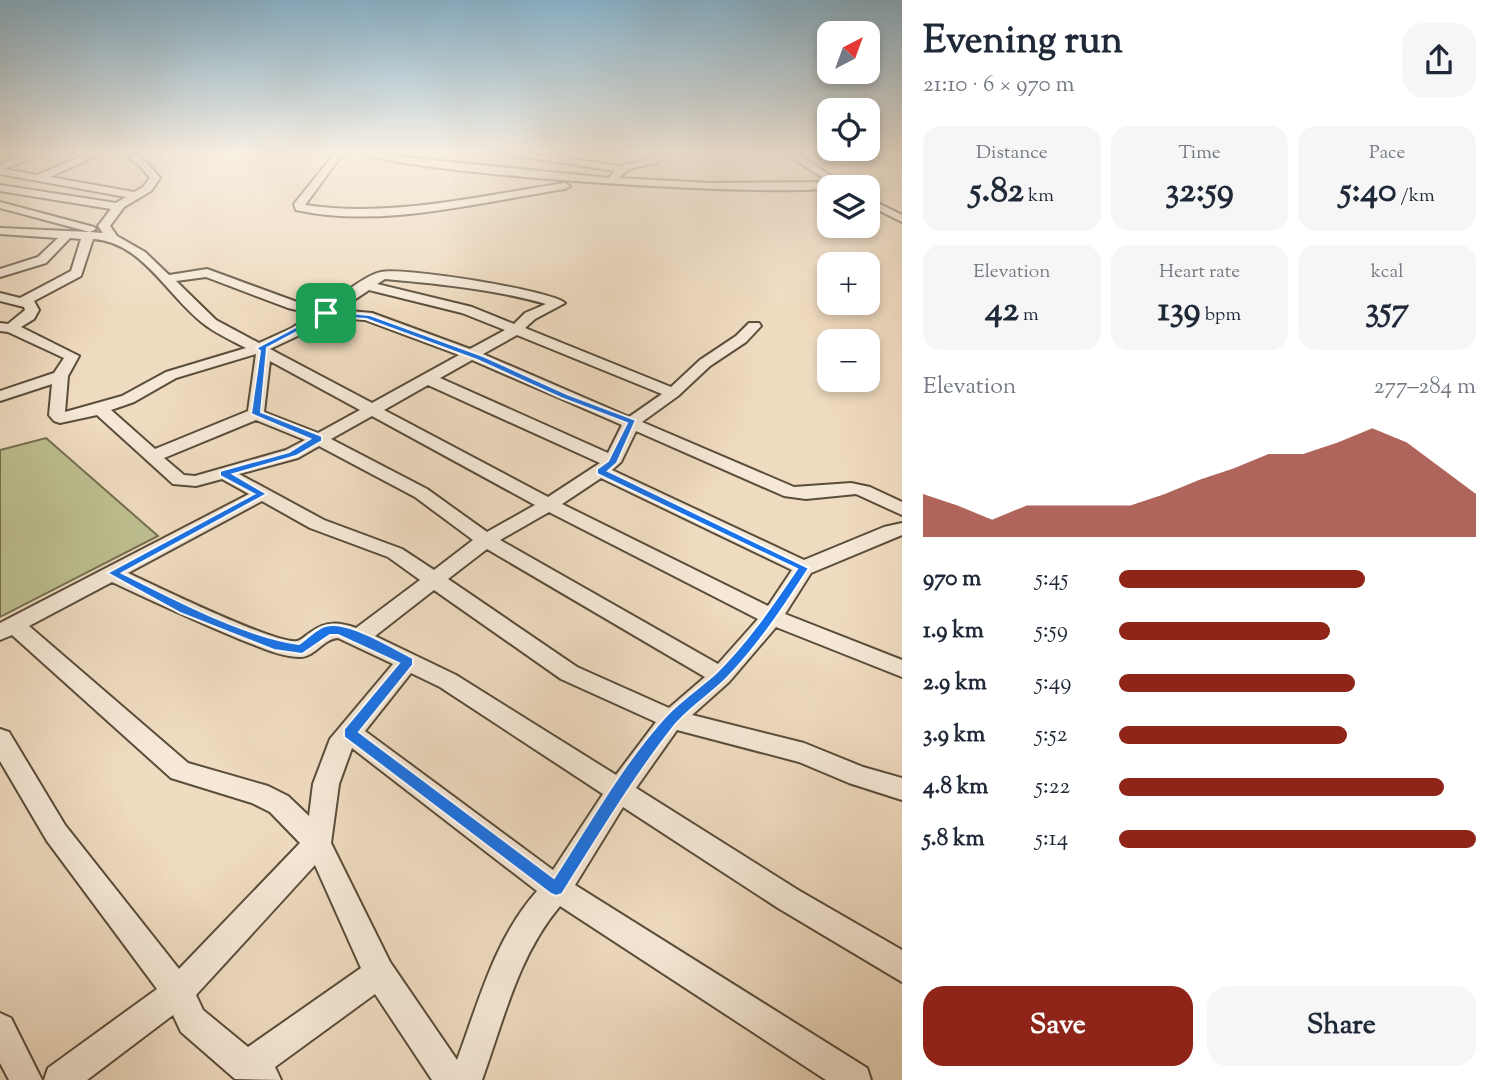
<!DOCTYPE html>
<html lang="en">
<head>
<meta charset="utf-8">
<style>
	:root { --surface:#fff; --page:#f6f6f7; --text:#1f2937; --muted:#747a83; --accent:#8f2418 }
	body { margin:0; font-family:"Sorts Mill Goudy",serif; background:var(--page); color:var(--text); height:100vh; display:flex; flex-direction:column; font-size:26px; white-space:nowrap }
	* { box-sizing:border-box; margin:0 }
	p { font-size:23px; color:var(--muted) }
	.icon { flex:none; width:38px; height:38px; fill:none; stroke:currentColor; stroke-width:2; stroke-linecap:round; stroke-linejoin:round }
	.map { position:relative; flex:1; overflow:hidden }
	.details { display:flex; flex-direction:column; background:var(--surface); width:595px }
	.details>* { flex:none }
	.needle { width:46px; rotate:41deg }
	.controls { position:absolute; left:817px; top:21px; display:grid; gap:14px }
	.controls a { display:grid; place-items:center; width:63px; height:63px; border-radius:14px; background:var(--surface); box-shadow:0 4px 10px #0003; font-size:35px }
	.pin { position:absolute; display:grid; place-items:center; width:60px; height:60px; color:#fff; margin:-30px; border-radius:14px; box-shadow:0 4px 10px #0006 }
	.round { display:grid; place-items:center; flex:none; width:74px; height:74px; border-radius:21px; background:var(--page) }
	.head { display:flex; align-items:center; justify-content:space-between; height:119px; padding:0 21px }
	h1 { font-size:38px; font-weight:800; line-height:52px }
	.stats { display:grid; grid-template-columns:repeat(3,1fr); gap:10px; height:119px; padding:7px 21px }
	.stats div { display:grid; align-content:center; border-radius:18px; background:var(--page); text-align:center }
	.stats b { font-size:35px; font-weight:800 }
	.stats small { font-size:19px; font-weight:400 }
	.stats p { font-size:19px }
	.chart { height:196px; padding:14px 21px }
	.chart p { display:flex; justify-content:space-between }
	.chart svg { width:100%; height:126px; margin-top:7px; fill:var(--accent); opacity:.7 }
	.button { display:flex; gap:14px; margin-top:auto; padding:14px 21px }
	.button a { flex:1; height:80px; border-radius:21px; background:var(--accent); color:#fff; font-size:28px; font-weight:800; line-height:80px; text-align:center }
	.button a+a { background:var(--page); color:var(--text) }
	ul { padding:0 21px; list-style:none; font-size:23px }
	li { display:grid; grid-template-columns:112px 84px 1fr; align-items:center; height:52px }
	li i { height:18px; border-radius:9px; background:var(--accent) }
	main { display:flex; flex:1; min-height:0 }
	.map>svg:first-child { display:block }
	.green { fill:#bdbf90; stroke:#736e4f; stroke-width:2 }
	.lines { fill:none; stroke-linecap:round; stroke-linejoin:round }
	.minor-casing { stroke:#5a4d3a; stroke-width:4 }
	.minor { fill:#f5e8d6; fill-rule:evenodd }
	.route { fill:#1a73e8; stroke:#fff; stroke-width:2; fill-rule:evenodd }
</style>
</head>
<body>
<main>
<div class="map">
<svg width="902" height="1080" viewBox="0 0 902 1080">
	<rect width="100%" height="100%" fill="#efdbc0"/>
	<filter id="stains"><feTurbulence type="fractalNoise" baseFrequency=".00286" numOctaves="4"/><feColorMatrix values="0 0 0 0 .2 0 0 0 0 .09 0 0 0 0 .02 0 0 0 .5 -.17"/></filter>
	<radialGradient id="worn" r=".72"><stop offset=".6" stop-color="#630" stop-opacity="0"/><stop offset="1" stop-color="#630" stop-opacity=".3"/></radialGradient>
	<polygon class="green" points="46,438 158,536 0,617 0,450"/>
	<g class="lines">
		<g class="minor-casing">
			<g id="minor">
				<path d="M32 153H46L4 169 37 175 90 153H103L50 177 134 192 143 187 150 178 140 166 122 153C140 153 149 164 160 178L151 191 124 207 110 226 117 236 145 252 169 275 207 269 297 302 323 308C338 298 365 275 381 272 404 267 549 290 565 303L535 319 525 328 671 387 700 360 736 336 749 323H759L761 326 746 342 710 366 678 396 642 422 794 487 851 483 870 487 902 502V515L856 494 806 499 784 496 636 431 621 462 612 470 804 560 884 527 902 523V535L811 573 785 614 902 660V677L776 627 729 682 692 715 804 743 863 767 902 778V800L849 783 799 762 677 730 636 788 798 890 902 950V982L778 908 623 807 575 885 867 1068 871 1080H826L560 906C518 956 504 1019 482 1080H432L375 994 275 1067 281 1080 235 1079 181 1032 173 1015 87 1080H44L48 1068 157 989 47 841 0 761V729L9 732 65 825 179 969 300 843 270 812 252 803 171 778 12 635 0 640V623L249 494 222 479 196 486 173 484 97 415 60 423 54 421 49 415 52 384 0 401V391L54 373 64 358 8 332 0 331V323L8 324 25 310 24 307 0 301V293L20 298 71 271 81 239 70 238 46 263 0 277V269L38 257 58 238 0 234V228L90 232 0 208V202L94 227 96 229 90 232 103 233 98 226 111 209 0 191V185L116 203 126 197 0 174V164ZM93 239C144 242 169 300 208 327 219 335 233 341 246 348L166 372 122 396 65 412 68 376 79 356 21 327 34 319 39 310 34 301 81 276ZM206 277 288 308 314 314 292 328 259 343 216 320 176 281ZM385 279C440 284 493 289 546 304L525 313 514 324 472 307 377 284ZM369 290 462 313 505 330 470 349 372 313 339 310ZM327 317 365 320 459 355 372 403 270 349 302 334ZM517 335 662 394 629 417 483 354ZM256 354 248 411 155 449 111 410 134 402 176 378ZM472 360 622 425 608 453 440 378ZM270 361 360 410 318 433 264 412ZM428 385 600 463 548 497 384 410ZM372 416 535 505 487 532 427 489 331 439ZM256 420 305 440 286 450 195 476 184 475 164 458ZM319 446 415 497 473 540 434 570 402 549 324 520 239 474 298 458ZM601 478 792 570 768 606 562 504ZM262 501 310 528 388 557 420 580 356 628C339 622 326 621 311 632 307 634 302 640 297 641 276 645 154 585 128 573ZM549 512 758 619 718 664 500 540ZM487 549 705 677 669 708 577 667 448 579ZM112 582C154 602 196 621 239 639 259 646 279 657 301 657 316 656 323 639 338 638L393 664 330 739 313 784 309 816 288 796 268 786 188 763 29 626ZM434 590 561 679 656 722 616 775 456 675 375 636ZM411 673 440 687 603 794 553 870 365 731ZM352 748 537 891C495 938 479 1001 457 1060L390 962 331 843 339 784ZM315 865 361 968 248 1047 203 1010 196 995Z"/>
				<path d="M335 153H346L338 160 305 205C391 218 479 196 565 183L570 186 565 189C480 202 382 229 296 210L294 204Z"/>
				<path d="M364 153 609 178 615 171 500 153H528L621 166 652 158 655 153H665L659 162 629 169 619 178 710 183 829 182 785 153H796L845 185C813 202 401 174 364 153Z"/>
				<polygon points="868,198 902,215 902,222 868,205"/>
				<polygon points="0,1013 11,1018 42,1080 9,1080 0,1063"/>
			</g>
		</g>
		<use href="#minor" class="minor"/>
	</g>
	<linearGradient id="sky" x2="0" y2="1"><stop stop-color="#89b7d2"/><stop offset="0.5" stop-color="#f8efe3"/><stop offset="1" stop-color="#f8efe3" stop-opacity="0"/></linearGradient>
	<rect width="902" height="305" fill="url(#sky)"/>
	<path class="route" d="M326 311 370 315 483 356 567 394 636 420 617 463 608 471 809 568C784 607 759 645 726 679 710 695 689 708 675 725 633 778 598 837 562 894L556 896 551 894 344 737V729L399 663 338 635H330L302 654 274 650 180 613 107 573 254 494 220 476V471L289 452 310 439 251 414 260 351 256 348ZM327 316 366 319 477 360 561 398 627 423 608 461 597 469V474L797 569C772 606 747 643 715 674 699 688 681 700 666 716 623 763 589 824 554 878L359 732 413 665V658C392 648 345 617 322 627 314 631 306 639 299 644 245 637 172 598 122 573L267 494 233 474 296 456 322 441V436L261 412 267 348Z"/>
	<rect width="100%" height="100%" filter="url(#stains)"/>
	<rect width="100%" height="100%" fill="url(#worn)"/>
</svg>
<div class="controls">
<a><svg class="needle" viewBox="-14 -14 28 28"><path d="M0-13l5 13h-10z" fill="#e53935"/><path d="M0 13l5-13h-10z" fill="#747a83"/></svg></a>
<a><svg class="icon" aria-label="locate" viewBox="0 0 24 24"><circle cx="12" cy="12" r="6"/><path d="M12 2v4M12 18v4M2 12h4M18 12h4"/></svg></a>
<a><svg class="icon" aria-label="layers" viewBox="0 0 24 24"><path d="M12 4l9 5-9 5-9-5zM3 14l9 5 9-5"/></svg></a>
<a>+</a>
<a>−</a>
</div>
<div class="pin" style="left:326px;top:313px;background:#1e9e55"><svg class="icon" aria-label="arrive" viewBox="0 0 24 24"><path d="M6 21V4h12l-3 4 3 4H6"/></svg></div>
</div>
<section class="details">
<div class="head"><div><h1>Evening run</h1><p>21:10 · 6 × 970 m</p></div><a class="round"><svg class="icon" aria-label="share" viewBox="0 0 24 24"><path d="M12 15V3M7 8l5-5 5 5M5 13v7h14v-7"/></svg></a></div>
<div class="stats">
<div><p>Distance</p><b>5.82<small> km</small></b></div>
<div><p>Time</p><b>32:59</b></div>
<div><p>Pace</p><b>5:40<small> /km</small></b></div>
</div>
<div class="stats">
<div><p>Elevation</p><b>42<small> m</small></b></div>
<div><p>Heart rate</p><b>139<small> bpm</small></b></div>
<div><p>kcal</p><b>357</b></div>
</div>
<div class="chart"><p><span>Elevation</span>277–284 m</p>
<svg viewBox="0 0 160 44" preserveAspectRatio="none"><path d="M0 44V29L10 33L20 38L30 33L40 33L50 33L60 33L70 29L80 24L90 20L100 15L110 15L120 11L130 6L140 11L150 20L160 29V44z"/></svg>
</div>
<ul>
<li><b>970 m</b>5:45<i style="width:69%"></i></li>
<li><b>1.9 km</b>5:59<i style="width:59%"></i></li>
<li><b>2.9 km</b>5:49<i style="width:66%"></i></li>
<li><b>3.9 km</b>5:52<i style="width:64%"></i></li>
<li><b>4.8 km</b>5:22<i style="width:91%"></i></li>
<li><b>5.8 km</b>5:14<i style="width:100%"></i></li>
</ul>
<div class="button"><a>Save</a><a>Share</a></div>
</section>
</main>
</body>
</html>
